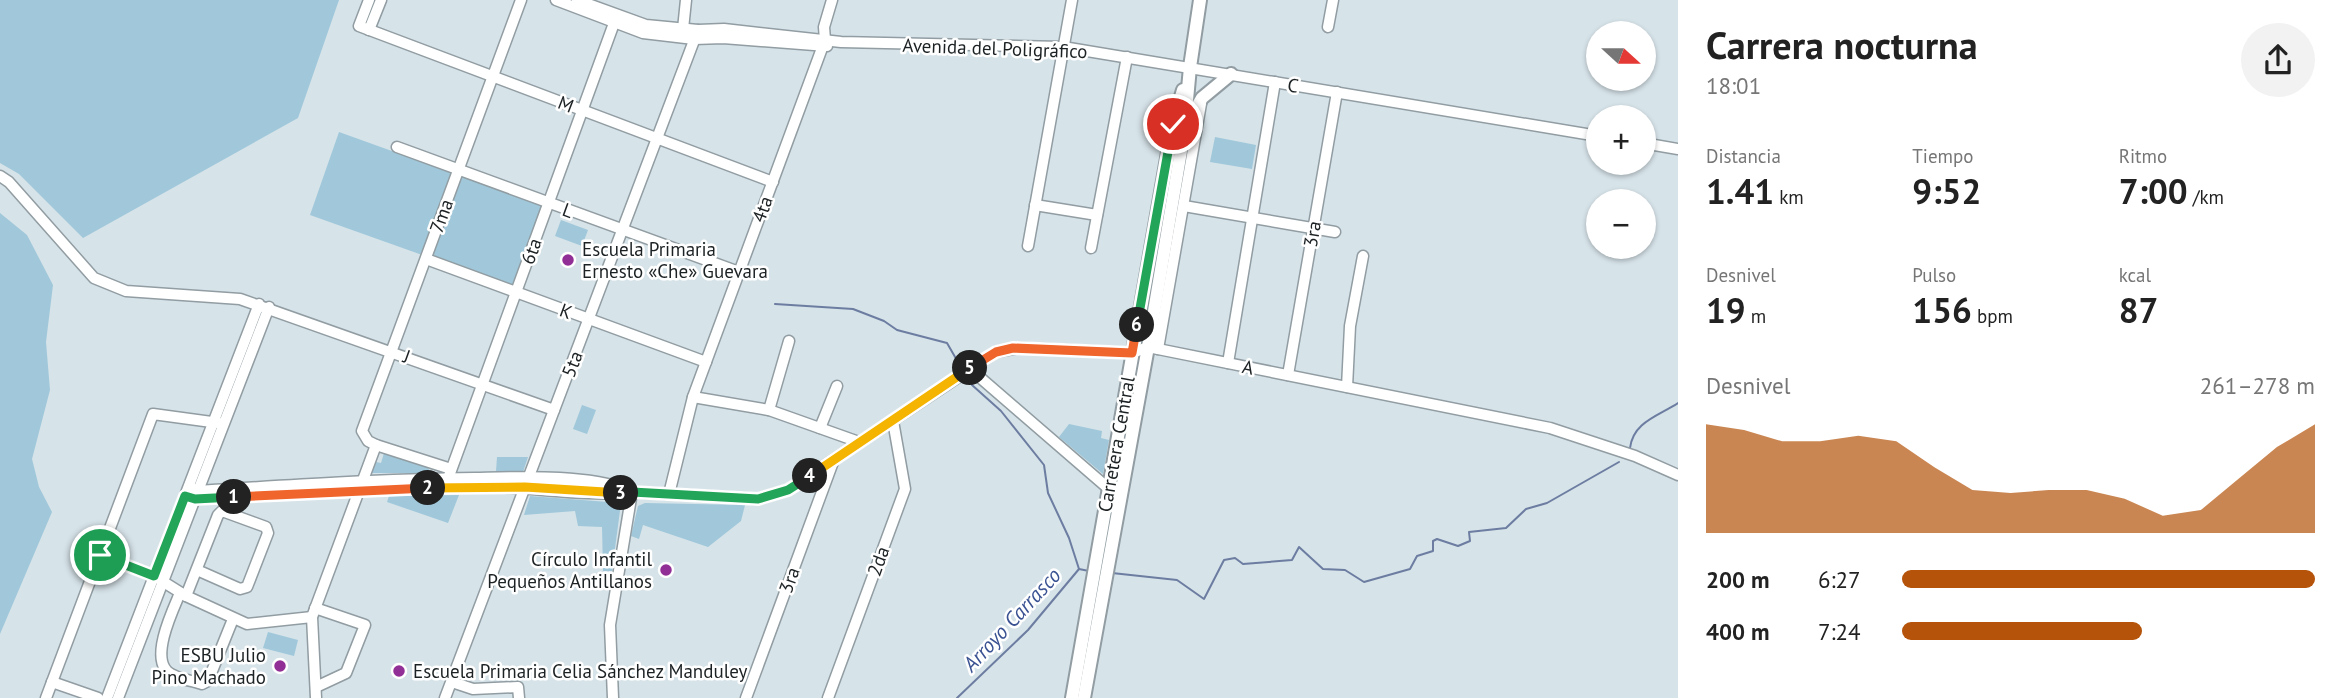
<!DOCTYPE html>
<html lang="es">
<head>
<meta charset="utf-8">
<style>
	:root { --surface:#fff; --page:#f2f2f2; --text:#222; --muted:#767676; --accent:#b45309 }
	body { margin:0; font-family:"PT Sans",sans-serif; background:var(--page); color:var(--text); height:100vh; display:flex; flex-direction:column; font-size:26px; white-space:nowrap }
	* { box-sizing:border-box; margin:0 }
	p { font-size:23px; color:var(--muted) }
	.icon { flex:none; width:38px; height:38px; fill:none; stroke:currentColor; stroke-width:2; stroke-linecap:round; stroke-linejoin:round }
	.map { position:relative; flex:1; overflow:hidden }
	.sheet { display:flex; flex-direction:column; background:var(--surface); width:665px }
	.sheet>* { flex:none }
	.needle { width:46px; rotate:111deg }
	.buttons { position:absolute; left:1586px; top:21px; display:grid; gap:14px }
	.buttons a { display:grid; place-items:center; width:70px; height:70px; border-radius:50%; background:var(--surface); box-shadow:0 2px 5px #0004; font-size:35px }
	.pin { position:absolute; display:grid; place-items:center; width:60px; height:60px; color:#fff; margin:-30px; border:4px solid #fff; border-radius:50%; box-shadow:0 2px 7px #0007 }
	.km { position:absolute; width:35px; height:35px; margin:-18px; border-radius:50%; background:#222; color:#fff; font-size:19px; line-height:35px; text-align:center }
	.round { display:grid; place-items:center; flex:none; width:74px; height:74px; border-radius:37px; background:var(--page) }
	.summary { display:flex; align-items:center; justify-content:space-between; height:119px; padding:0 28px }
	h1 { font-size:38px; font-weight:600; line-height:52px }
	.stats { display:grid; grid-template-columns:repeat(3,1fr); gap:10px; height:119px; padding:7px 28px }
	.stats div { display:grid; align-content:center }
	.stats b { font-size:35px; font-weight:600 }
	.stats small { font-size:19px; font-weight:400 }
	.stats p { font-size:19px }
	.chart { height:196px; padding:14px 28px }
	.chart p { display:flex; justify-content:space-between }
	.chart svg { width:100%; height:126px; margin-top:7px; fill:var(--accent); opacity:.7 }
	ul { padding:0 28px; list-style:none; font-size:23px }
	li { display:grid; grid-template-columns:112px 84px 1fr; align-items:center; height:52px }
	li i { height:18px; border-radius:9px; background:var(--accent) }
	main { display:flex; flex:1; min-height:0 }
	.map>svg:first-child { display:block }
	.green { fill:#a0c8da }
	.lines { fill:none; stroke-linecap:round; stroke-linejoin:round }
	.stream { stroke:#6c7da1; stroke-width:2 }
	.minor-casing { stroke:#919da2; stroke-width:13 }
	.major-casing { stroke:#919da2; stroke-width:16 }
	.minor { stroke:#fff; stroke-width:10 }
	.major { stroke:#fff; stroke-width:12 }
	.split-1-casing { stroke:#fff; stroke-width:14 }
	.split-2-casing { stroke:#fff; stroke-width:14 }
	.split-3-casing { stroke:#fff; stroke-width:14 }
	.split-4-casing { stroke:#fff; stroke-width:14 }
	.split-5-casing { stroke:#fff; stroke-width:14 }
	.split-6-casing { stroke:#fff; stroke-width:14 }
	.split-7-casing { stroke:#fff; stroke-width:14 }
	.split-1 { stroke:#22a559; stroke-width:9 }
	.split-2 { stroke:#f0652b; stroke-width:9 }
	.split-3 { stroke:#f5b400; stroke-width:9 }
	.split-4 { stroke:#22a559; stroke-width:9 }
	.split-5 { stroke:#f5b400; stroke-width:9 }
	.split-6 { stroke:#f0652b; stroke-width:9 }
	.split-7 { stroke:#22a559; stroke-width:9 }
	.poi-dot { fill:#922f96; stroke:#fff; stroke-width:2.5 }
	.labels { text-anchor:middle; stroke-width:5; stroke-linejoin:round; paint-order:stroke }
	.street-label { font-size:19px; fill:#1c2123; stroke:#fff }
	.poi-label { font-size:19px; fill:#1c2123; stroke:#fff; text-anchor:start }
	.water-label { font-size:21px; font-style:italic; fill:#3a5292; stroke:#fff }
</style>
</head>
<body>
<main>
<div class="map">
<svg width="1678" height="698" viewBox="0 0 1678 698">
	<rect width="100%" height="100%" fill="#d6e3e9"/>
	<g class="green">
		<polygon points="0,0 339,0 298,118 83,238 19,174 0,163"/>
		<polygon points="339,132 542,205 512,287 310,215"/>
		<polygon points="1215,137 1256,145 1252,169 1210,162"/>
		<polygon points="0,213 27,235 53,285 46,342 50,390 32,459 39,487 52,512 0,634"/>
		<polygon points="561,220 588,230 582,246 555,236"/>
		<polygon points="582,405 596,410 587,434 573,429"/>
		<polygon points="1069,424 1102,431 1101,438 1109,440 1103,474 1059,437"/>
		<polygon points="384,453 427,467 432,473 372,473 376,462 381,463"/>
		<polygon points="497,457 528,457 523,472 496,471"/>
		<polygon points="459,495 448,523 387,502 389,496"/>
		<polygon points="530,496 621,503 612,571 603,571 602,527 578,526 575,511 524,515"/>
		<polygon points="645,503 745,505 741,521 708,547 643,525 639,539 631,536 638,506"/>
		<polygon points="268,632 298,640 294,656 263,648"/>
	</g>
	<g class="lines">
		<g class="stream">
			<polyline points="775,304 853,309 884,321 897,330 947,343 962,369"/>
			<polyline points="967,377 972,385 1001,411 1044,465 1048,493 1069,538 1079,569"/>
			<path d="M1630 448C1633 422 1658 416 1678 403"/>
			<polyline points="1112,573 1177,580 1204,599 1224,560 1235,558 1243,564 1292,560 1299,547 1323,569 1345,570 1364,582 1410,569 1417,556 1433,551 1433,541 1437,539 1458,546 1470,541 1469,532 1506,528 1526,509 1547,503 1619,462"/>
			<polyline points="957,698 1028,630 1079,569 1089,571"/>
		</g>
		<g class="minor-casing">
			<g id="minor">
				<polyline points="369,0 359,26 773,182"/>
				<polyline points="556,0 643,33 694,39 723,38 827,46"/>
				<polyline points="577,0 646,25 698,30 724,29 841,42 1063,47 1598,136"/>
				<polyline points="1328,27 1333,0"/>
				<polyline points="683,29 686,0"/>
				<polyline points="369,30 381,0"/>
				<polyline points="1643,143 1678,149"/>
				<polyline points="397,147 739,272"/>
				<polyline points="0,176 9,182 94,278 126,291 240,299 554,410"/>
				<polyline points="1035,205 1097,215"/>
				<polyline points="1184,206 1335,232"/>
				<polyline points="1028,246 1072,0"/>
				<polyline points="1091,248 1127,57"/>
				<polyline points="426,259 706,362"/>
				<polyline points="1158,349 1201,104"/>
				<polyline points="1228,363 1275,82"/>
				<polyline points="969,368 1109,489"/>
				<polyline points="1288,375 1337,92"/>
				<polyline points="1347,387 1350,326 1363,256"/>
				<polyline points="693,397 769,410 859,442"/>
				<polyline points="769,410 789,341"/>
				<polyline points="820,428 837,386"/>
				<polyline points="451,469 376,445 368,441 362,431 521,0"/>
				<path d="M189 487 198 491C291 485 383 479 475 478 522 477 585 474 629 490"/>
				<polyline points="445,487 617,15"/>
				<polyline points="669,494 693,397 825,40 824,27 832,0"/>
				<path d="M185 496 195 499C293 493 391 487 489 487 536 487 585 497 632 492L758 499 788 490 996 352 1019 348 1132 353 1148 347 1550 428 1635 456 1678 475"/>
				<polyline points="100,555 154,576 186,596 247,624 312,617"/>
				<path d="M180 593C173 610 151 655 167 671 174 678 193 681 202 684L208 681 233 619"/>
				<polyline points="186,596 218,515 222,511 266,527 268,533 247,587 240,589 197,570"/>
				<polyline points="315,608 365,625 346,673 316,687"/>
				<polyline points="52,682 98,698"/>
				<polyline points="452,682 473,689 518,687 519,698"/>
				<polyline points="46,698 153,414 219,423"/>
				<polyline points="107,698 259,304"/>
				<polyline points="118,698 269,307"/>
				<polyline points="316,698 312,617 376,445"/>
				<polyline points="445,698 698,30"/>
				<polyline points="613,698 610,625 632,492"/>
				<polyline points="746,698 833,462"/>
				<polyline points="828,698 905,489 893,421"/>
			</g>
		</g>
		<g class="major-casing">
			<g id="major">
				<polyline points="1188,122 1202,98 1231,74"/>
				<polyline points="1072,698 1173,124 1183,90"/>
				<polyline points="1084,698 1148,347 1184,133 1190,67 1200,0"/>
			</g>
		</g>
		<use href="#minor" class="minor"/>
		<use href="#major" class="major"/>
	</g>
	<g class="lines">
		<g class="split-1-casing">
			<polyline id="split-1" points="100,555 154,576 185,496 195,499 234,497"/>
		</g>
		<g class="split-2-casing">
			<polyline id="split-2" points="234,497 428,488"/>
		</g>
		<g class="split-3-casing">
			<polyline id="split-3" points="428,488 525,487 621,493"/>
		</g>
		<g class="split-4-casing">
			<polyline id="split-4" points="621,493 632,492 758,499 788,490 810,476"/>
		</g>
		<g class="split-5-casing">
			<polyline id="split-5" points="810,476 970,368"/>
		</g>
		<g class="split-6-casing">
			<polyline id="split-6" points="970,368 996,352 1013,348 1132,353 1137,325"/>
		</g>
		<g class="split-7-casing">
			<polyline id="split-7" points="1137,325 1173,124"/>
		</g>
		<use href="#split-1" class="split-1"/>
		<use href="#split-2" class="split-2"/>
		<use href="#split-3" class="split-3"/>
		<use href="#split-4" class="split-4"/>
		<use href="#split-5" class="split-5"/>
		<use href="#split-6" class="split-6"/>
		<use href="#split-7" class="split-7"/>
	</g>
	<g class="poi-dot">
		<circle cx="568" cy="260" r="7"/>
		<circle cx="666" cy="570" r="7"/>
		<circle cx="280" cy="666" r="7"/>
		<circle cx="399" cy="671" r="7"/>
	</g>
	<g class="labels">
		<g class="street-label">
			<text transform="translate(995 48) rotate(2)" y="7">Avenida del Poligráfico</text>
			<text transform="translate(1293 85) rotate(10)" y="7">C</text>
			<text transform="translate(566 104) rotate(21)" y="7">M</text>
			<text transform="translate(762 209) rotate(-70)" y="7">4ta</text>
			<text transform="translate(568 210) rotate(20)" y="7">L</text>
			<text transform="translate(441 216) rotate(-70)" y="7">7ma</text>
			<text transform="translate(1312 234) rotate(-80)" y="7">3ra</text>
			<text transform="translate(531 251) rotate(-70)" y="7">6ta</text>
			<text transform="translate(566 311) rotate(20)" y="7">K</text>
			<text transform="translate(407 356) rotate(20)" y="7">J</text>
			<text transform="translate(572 364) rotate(-69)" y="7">5ta</text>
			<text transform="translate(1248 367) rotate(11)" y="7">A</text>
			<text transform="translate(1116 444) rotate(-80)" y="7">Carretera Central</text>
			<text transform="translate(878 561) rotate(-70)" y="7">2da</text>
			<text transform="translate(789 580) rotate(-70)" y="7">3ra</text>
		</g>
		<g class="poi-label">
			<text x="582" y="256">Escuela Primaria<tspan x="582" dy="22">Ernesto «Che» Guevara</tspan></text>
			<text x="652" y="566" text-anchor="end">Círculo Infantil<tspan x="652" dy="22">Pequeños Antillanos</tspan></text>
			<text x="266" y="662" text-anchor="end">ESBU Julio<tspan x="266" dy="22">Pino Machado</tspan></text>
			<text x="413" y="678">Escuela Primaria Celia Sánchez Manduley</text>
		</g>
		<g class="water-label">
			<text transform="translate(1012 620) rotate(-47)" y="7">Arroyo Carrasco</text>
		</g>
	</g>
</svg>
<div class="buttons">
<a><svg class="needle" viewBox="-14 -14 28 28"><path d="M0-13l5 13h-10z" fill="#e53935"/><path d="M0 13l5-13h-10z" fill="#767676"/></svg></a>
<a>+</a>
<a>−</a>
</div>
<div class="pin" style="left:100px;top:555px;background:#1e9e55"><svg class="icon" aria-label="arrive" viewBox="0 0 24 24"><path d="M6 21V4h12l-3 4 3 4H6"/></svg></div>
<div class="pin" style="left:1173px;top:124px;background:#d93025"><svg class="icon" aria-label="check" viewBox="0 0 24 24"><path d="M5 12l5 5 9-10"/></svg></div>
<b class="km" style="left:234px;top:497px">1</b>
<b class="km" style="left:428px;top:488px">2</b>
<b class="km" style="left:621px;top:493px">3</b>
<b class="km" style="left:810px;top:476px">4</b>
<b class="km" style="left:970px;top:368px">5</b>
<b class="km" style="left:1137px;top:325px">6</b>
</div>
<section class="sheet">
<div class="summary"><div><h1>Carrera nocturna</h1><p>18:01</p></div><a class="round"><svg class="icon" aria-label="share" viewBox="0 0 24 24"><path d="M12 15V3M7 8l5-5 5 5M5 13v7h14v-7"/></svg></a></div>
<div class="stats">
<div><p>Distancia</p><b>1.41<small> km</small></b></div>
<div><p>Tiempo</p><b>9:52</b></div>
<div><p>Ritmo</p><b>7:00<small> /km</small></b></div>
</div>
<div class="stats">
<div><p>Desnivel</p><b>19<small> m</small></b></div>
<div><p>Pulso</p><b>156<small> bpm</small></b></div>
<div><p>kcal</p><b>87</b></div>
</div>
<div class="chart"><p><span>Desnivel</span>261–278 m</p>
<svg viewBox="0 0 160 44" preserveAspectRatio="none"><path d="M0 44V6L10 8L20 12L30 12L40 10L50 12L60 21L70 29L80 30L90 29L100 29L110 32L120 38L130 36L140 25L150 14L160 6V44z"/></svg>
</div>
<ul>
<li><b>200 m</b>6:27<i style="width:100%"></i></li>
<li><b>400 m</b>7:24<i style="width:58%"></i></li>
</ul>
</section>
</main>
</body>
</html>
